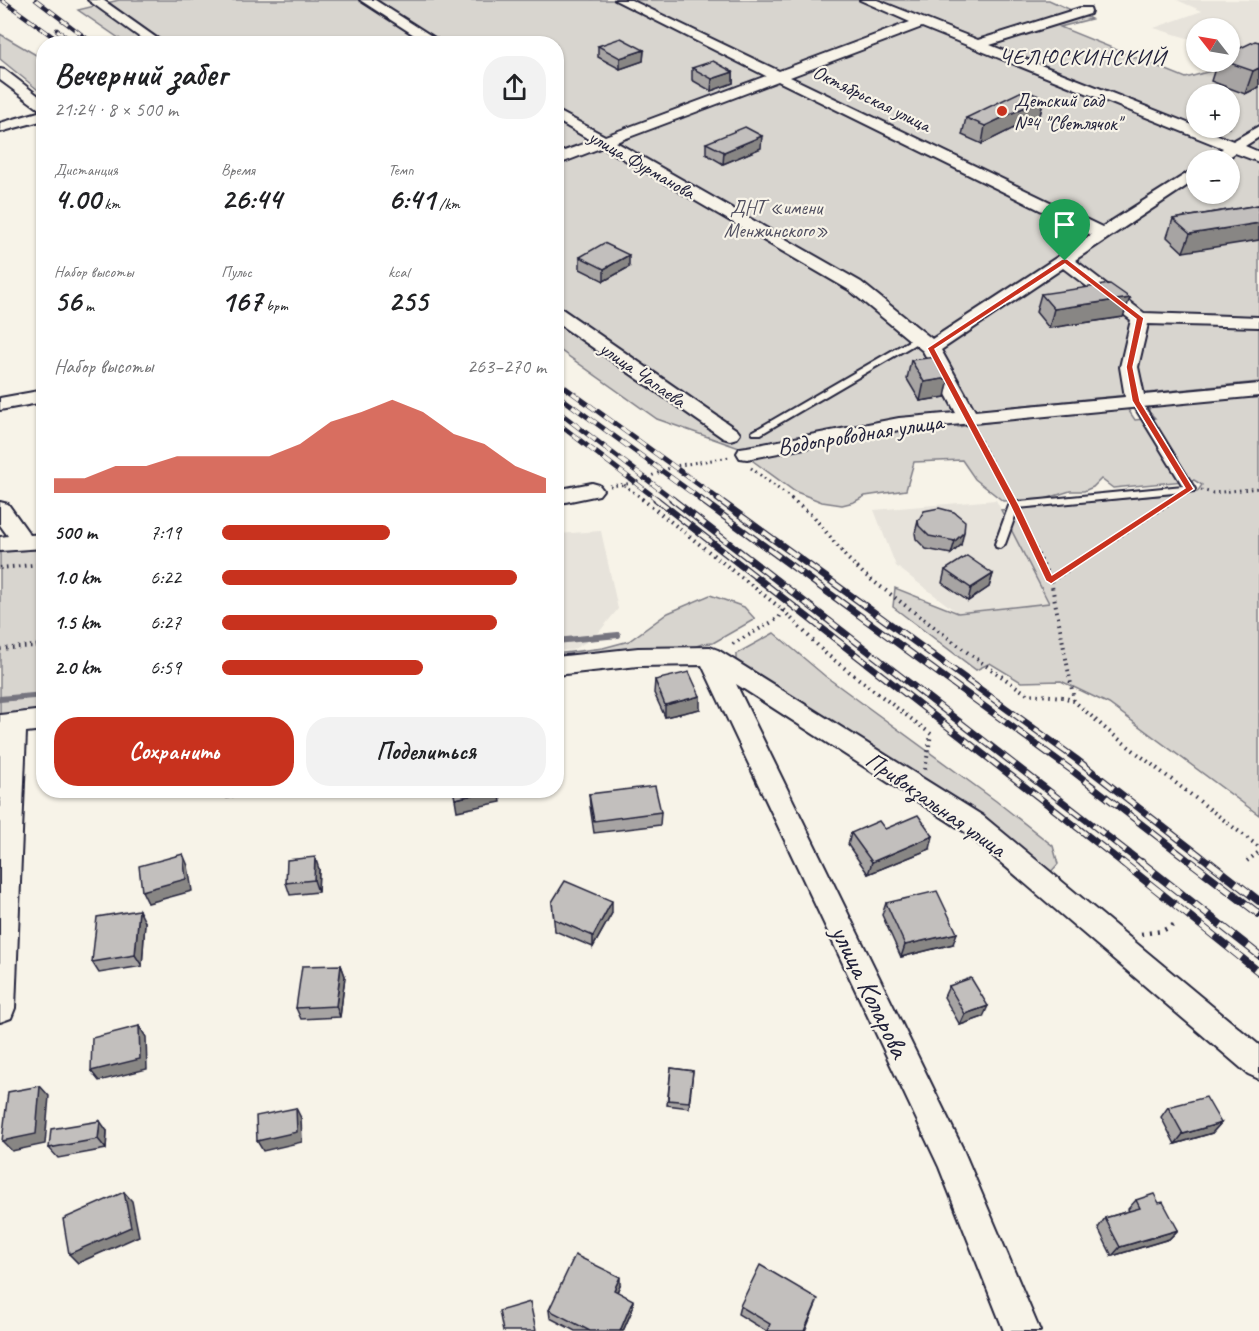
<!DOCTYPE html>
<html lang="ru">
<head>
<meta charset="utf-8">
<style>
	:root { --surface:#fff; --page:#f2f2f2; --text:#202124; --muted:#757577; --accent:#c8321e }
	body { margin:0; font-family:Caveat,sans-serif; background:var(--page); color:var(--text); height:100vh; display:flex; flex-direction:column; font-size:22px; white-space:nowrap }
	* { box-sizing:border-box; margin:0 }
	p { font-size:20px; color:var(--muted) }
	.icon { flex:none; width:33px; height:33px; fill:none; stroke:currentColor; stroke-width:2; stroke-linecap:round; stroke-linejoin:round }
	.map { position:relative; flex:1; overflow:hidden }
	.details { position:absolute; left:36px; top:36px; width:528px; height:762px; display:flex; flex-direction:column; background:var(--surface); border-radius:24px; box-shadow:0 2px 4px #0004 }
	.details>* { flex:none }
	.needle { width:39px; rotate:301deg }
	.buttons { position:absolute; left:1186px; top:18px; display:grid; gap:12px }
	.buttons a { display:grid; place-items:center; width:54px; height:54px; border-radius:50%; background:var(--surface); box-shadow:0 2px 4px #0004; font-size:30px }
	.pin { position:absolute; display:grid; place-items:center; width:51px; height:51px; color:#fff; margin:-62px -26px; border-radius:50% 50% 50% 0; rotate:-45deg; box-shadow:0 0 6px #0007 }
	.pin .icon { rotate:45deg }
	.round { display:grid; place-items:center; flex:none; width:63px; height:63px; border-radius:24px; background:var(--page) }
	.headline { display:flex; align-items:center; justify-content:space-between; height:102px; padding:0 18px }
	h1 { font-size:33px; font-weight:700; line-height:45px }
	.metrics { display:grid; grid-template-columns:repeat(3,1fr); gap:9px; height:102px; padding:6px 18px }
	.metrics div { display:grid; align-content:center }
	.metrics b { font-size:30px; font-weight:700 }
	.metrics small { font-size:16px; font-weight:400 }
	.metrics p { font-size:16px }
	.chart { height:168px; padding:12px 18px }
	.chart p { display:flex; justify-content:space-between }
	.chart svg { width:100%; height:108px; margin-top:6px; fill:var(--accent); opacity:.7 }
	.button { display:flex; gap:12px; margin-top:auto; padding:12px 18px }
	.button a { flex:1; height:69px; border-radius:24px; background:var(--accent); color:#fff; font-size:24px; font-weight:700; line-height:69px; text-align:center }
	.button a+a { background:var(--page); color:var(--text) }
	ul { padding:0 18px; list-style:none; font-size:20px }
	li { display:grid; grid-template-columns:96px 72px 1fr; align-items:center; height:45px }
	li i { height:15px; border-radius:8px; background:var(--accent) }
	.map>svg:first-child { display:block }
	.built { fill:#e7e3db }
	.green { fill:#d8d5cf; stroke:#7d7c85; stroke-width:1.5; fill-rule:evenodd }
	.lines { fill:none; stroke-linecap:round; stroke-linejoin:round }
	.stream { stroke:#76747f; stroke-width:6 }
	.lane-casing { stroke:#22223b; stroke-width:4 }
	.street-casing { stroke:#22223b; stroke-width:4 }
	.path-far2 { stroke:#22223b; stroke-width:3; stroke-dasharray:1.5 4; stroke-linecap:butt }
	.path-far1 { stroke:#22223b; stroke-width:4; stroke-dasharray:1.5 4.5; stroke-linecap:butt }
	.path { stroke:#22223b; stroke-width:4.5; stroke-dasharray:2 6; stroke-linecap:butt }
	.lane { fill:#f7f3e8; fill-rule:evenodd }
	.street { fill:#f7f3e8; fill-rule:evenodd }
	.rail-far3-casing { stroke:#22223b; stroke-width:4.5 }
	.rail-far2-casing { stroke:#22223b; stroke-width:5 }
	.rail-far1-casing { stroke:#22223b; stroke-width:7 }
	.rail-casing { stroke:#22223b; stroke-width:8 }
	.rail-far3 { stroke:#f7f3e8; stroke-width:3; stroke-dasharray:8; stroke-linecap:butt }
	.rail-far2 { stroke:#f7f3e8; stroke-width:4; stroke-dasharray:10; stroke-linecap:butt }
	.rail-far1 { stroke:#f7f3e8; stroke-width:4.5; stroke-dasharray:14; stroke-linecap:butt }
	.rail { stroke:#f7f3e8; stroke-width:6; stroke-dasharray:17; stroke-linecap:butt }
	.wall { fill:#a7a4a3; stroke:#22223b; stroke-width:1.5 }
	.shaded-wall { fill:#888684; stroke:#22223b; stroke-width:1.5 }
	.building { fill:#c2bfbd; stroke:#22223b; stroke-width:1.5 }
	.route { fill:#c8321e; stroke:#fff; stroke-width:1.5; fill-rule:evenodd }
	.poi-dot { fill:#c8321e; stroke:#f7f3e8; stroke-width:2 }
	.labels { text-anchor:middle; stroke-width:4.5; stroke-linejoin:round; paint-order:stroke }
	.far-street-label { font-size:20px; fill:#22223b; stroke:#f7f3e8 }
	.far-poi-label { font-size:20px; fill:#22223b; stroke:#f7f3e8; text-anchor:start }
	.far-park-label { font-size:20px; fill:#504f60; stroke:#f7f3e8 }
	.far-quarter-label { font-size:22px; letter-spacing:1.5px; fill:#22223b; stroke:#f7f3e8 }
	.street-label { font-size:24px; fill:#22223b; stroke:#f7f3e8 }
	.near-street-label { font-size:28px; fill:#22223b; stroke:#f7f3e8 }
</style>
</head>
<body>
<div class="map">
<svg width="1259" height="1331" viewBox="0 0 1259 1331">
	<rect width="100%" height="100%" fill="#f7f3e8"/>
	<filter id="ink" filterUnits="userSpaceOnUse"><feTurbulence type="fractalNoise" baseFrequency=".0167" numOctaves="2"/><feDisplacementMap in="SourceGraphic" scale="12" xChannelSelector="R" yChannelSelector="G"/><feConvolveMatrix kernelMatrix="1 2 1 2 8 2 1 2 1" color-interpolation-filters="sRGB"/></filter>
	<g filter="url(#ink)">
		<g class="built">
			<polygon points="1177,0 1259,0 1259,61 1230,51 1230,28 1197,28 1197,41 1154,28 1202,11"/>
			<polygon points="996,500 1049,603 958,613 896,566 874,510"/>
			<polygon points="601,531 618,609 595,637 572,650 557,651 557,534"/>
		</g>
		<g class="green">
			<path d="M119 0H1049L1091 19 1060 27 1186 78 1253 59 1259 62V382L897 418 742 449 657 419 557 348 556 44 126 43 78 10ZM1197 94H1230V128H1197ZM1197 160H1230V194H1197Z"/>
			<polygon points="0,34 43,59 43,94 0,59"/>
			<polygon points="1259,395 1259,815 1109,704 1061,681 1021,682 990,663 976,670 893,607 895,588 958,613 1049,603 1001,510 1197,492 1202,485 1194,480 1113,488 1101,479 1093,487 1084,491 1070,491 1045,499 1003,501 975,479 962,460 914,462 906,490 865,496 854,502 842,505 822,502 794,491 753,461 754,456 847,437 953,421 958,427 1050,414 1127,408 1135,420 1155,418 1149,412 1149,406 1156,404"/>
			<polygon points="43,549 43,713 0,719 0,552"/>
			<polygon points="710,595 744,607 755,619 713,643 702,644 691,648 557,660 556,654 603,648 629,641 668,613"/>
			<polygon points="774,633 825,676 996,801 1053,846 1058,864 1048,875 736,665 736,654"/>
		</g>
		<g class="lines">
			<g class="stream">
				<polyline points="556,641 618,635"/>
				<polyline points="0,699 44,695"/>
			</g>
			<g class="lane-casing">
				<g id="lane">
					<polygon points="919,335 922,336 922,340 761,434 753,434 752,432"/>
					<polygon points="1136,398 1141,401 1195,489 1194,491 1018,508 1005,544 1000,548 996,547 995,544 1010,503 1183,486 1131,401"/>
				</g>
			</g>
			<g class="street-casing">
				<g id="street">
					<polygon points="88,0 103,0 165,44 149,44"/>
					<polygon points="360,0 375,0 444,44 428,44"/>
					<path d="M615 0H631L779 71 910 22 860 0H877L978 40 1080 8H1090L1091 11 1090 14 990 45 1233 141 1259 126V137L1245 146 1259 152V162L1235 153 1225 160H1208L1223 148 922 27 790 77 1102 227 1197 167V179L1075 260 1144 313 1259 317V327L1148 324 1138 367 1144 395 1259 384V396L899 430 747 459 740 458 737 453 740 448 747 447 899 418 956 413 923 351 849 290 603 147 556 165V154L592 141 556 120V110L605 136 766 76ZM778 81 1091 235 932 339 861 282 616 142ZM1063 268 1131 320 1120 367 1125 397 975 411 941 350Z"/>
					<polygon points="0,69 5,70 44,100 44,120 0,132 0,123 42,111 0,80"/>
					<polygon points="556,308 562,309 737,430 740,434 737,438 730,440 723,438 556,322"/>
					<polygon points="44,390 44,402 0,410 0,398"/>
					<polygon points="592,483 599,485 603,490 599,495 556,504 556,490"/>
					<polygon points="0,502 8,504 30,535 44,534 44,548 0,551 0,537 8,536 0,525"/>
					<polygon points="710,647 718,650 983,816 1259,1045 1259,1079 1248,1074 965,832 736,684 962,1147 1040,1331 1004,1331 939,1167 702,665 638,666 556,675 556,657 638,648"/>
					<polygon points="44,710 44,730 26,732 15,1008 11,1018 0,1022 0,715"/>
				</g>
			</g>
			<g class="path-far2">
				<polyline points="975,431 1009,496"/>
				<polyline points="751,468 793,500"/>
				<polyline points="624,485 644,500"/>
				<polyline points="610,486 635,483 674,466 730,457"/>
				<polyline points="1201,490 1213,493 1259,488"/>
			</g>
			<g class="path-far1">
				<polyline points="642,499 783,610 779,618 729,646"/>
				<polyline points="791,499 814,517 847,558 865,575 975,658 1027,694 1063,697 1074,701 1107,730 1259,847"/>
				<polyline points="1022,522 1051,581 1074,700"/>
				<polyline points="0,568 44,564"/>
				<polyline points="1051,581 1168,504"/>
				<polyline points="783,610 826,654 931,734 925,770"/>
				<polyline points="0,649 44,645"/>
				<polyline points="1247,861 1259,852"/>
			</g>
			<polyline class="path" points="1141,934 1162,931 1177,923"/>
			<use href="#lane" class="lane"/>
			<use href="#street" class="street"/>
			<g class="rail-far3-casing">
				<g id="rail-far3">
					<polyline points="2,0 63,44"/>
					<polyline points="36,0 94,44"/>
					<polyline points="57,30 75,44"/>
				</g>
			</g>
			<g class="rail-far2-casing">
				<g id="rail-far2">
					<polyline points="556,381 720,500"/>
					<polyline points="556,394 702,500"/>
					<polyline points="556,410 674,500"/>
					<polyline points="556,422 658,500"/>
				</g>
			</g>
			<g class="rail-far1-casing">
				<g id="rail-far1">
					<polyline points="656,499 1124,864"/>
					<polyline points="672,499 1143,864"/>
					<polyline points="700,499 1074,772 1193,864"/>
					<polyline points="718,499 1076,759 1211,864"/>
				</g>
			</g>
			<g class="rail-casing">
				<g id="rail">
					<polyline points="1122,862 1259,972"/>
					<polyline points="1141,862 1259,955"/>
					<polyline points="1191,862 1259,914"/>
					<polyline points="1209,862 1259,901"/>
				</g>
			</g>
			<use href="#rail-far3" class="rail-far3"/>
			<use href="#rail-far2" class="rail-far2"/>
			<use href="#rail-far1" class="rail-far1"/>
			<use href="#rail" class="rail"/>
		</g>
		<g class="wall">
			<polygon points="1259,42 1259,87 1245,94 1211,81 1217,62 1230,62"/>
			<polygon points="598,46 644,50 643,61 620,69 598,57"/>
			<polygon points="692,68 733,72 733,83 711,91 692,80"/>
			<polygon points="1044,98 1040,115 982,144 962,135 966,118"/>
			<polygon points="706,143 761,148 723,164 706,154"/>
			<polygon points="1259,205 1183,252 1167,237 1173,219"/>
			<polygon points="580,257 629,267 604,281 580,269"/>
			<polygon points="1041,294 1123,317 1049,328 1036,312"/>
			<polygon points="911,360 945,397 920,401 907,379"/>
			<polygon points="918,521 961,545 951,554 926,549 916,539 915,533"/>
			<polygon points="945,570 993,574 989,587 968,601 942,583"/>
			<polygon points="556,600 561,600 561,613 560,638 556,638"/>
			<polygon points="655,680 700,709 665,717 654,693"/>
			<polygon points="589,794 661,812 660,825 594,833 590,806"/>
			<polygon points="885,829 930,849 868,874 848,845 851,833"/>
			<polygon points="319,869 318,892 290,895 286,883"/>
			<polygon points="552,902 612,913 593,947 555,931"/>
			<polygon points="886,903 953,944 901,957 882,915"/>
			<polygon points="145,922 142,966 99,973 92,962"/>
			<polygon points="341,965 345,976 340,1017 301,1019 296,1008"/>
			<polygon points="949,986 983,1017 960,1025 944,997"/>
			<polygon points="671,1068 693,1071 689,1108 667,1105"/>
			<polygon points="1168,1107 1221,1123 1212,1133 1175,1144 1161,1117"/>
			<polygon points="107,1131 106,1149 58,1158 49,1148"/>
			<polygon points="1136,1200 1159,1203 1178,1230 1169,1239 1112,1256 1098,1228 1105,1218 1129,1211 1128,1209"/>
			<polygon points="620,1285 617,1292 633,1308 623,1331 575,1331 550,1318 549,1310"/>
			<polygon points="740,1306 815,1307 805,1331 766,1331 738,1314"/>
		</g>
		<g class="shaded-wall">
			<polygon points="644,50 643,61 620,69 620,58"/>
			<polygon points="1259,68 1259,87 1245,94 1253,71"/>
			<polygon points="733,72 733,83 711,91 712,79"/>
			<polygon points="1044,98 1040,115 982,144 985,126"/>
			<polygon points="762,136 761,148 723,164 724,152"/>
			<polygon points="1259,223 1259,240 1183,252 1190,234"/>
			<polygon points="629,255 629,267 604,281 604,269"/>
			<polygon points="1130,298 1123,317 1049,328 1054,309"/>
			<polygon points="949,378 945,397 920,401 924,382"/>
			<polygon points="964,532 961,545 951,554 955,541"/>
			<polygon points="558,565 558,578 556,583 556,568"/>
			<polygon points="993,574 989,587 968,601 971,588"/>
			<polygon points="561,600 561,613 560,638 559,625"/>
			<polygon points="700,696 700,709 665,717 665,705"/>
			<polygon points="224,790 257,790 227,798"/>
			<polygon points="495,790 499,790 501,802 457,811 455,799"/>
			<polygon points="933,836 930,849 868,874 872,862"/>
			<polygon points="183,854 188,866 192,891 148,903 142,891"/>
			<polygon points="315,857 319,869 318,892 314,880"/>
			<polygon points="612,901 612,913 593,947 593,936"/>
			<polygon points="139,910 145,922 142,966 135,955"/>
			<polygon points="957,933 953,944 901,957 905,945"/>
			<polygon points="341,965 345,976 340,1017 336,1006"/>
			<polygon points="988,1006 983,1017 960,1025 965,1014"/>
			<polygon points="139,1026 146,1037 147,1069 99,1081 91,1071"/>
			<polygon points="40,1086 49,1096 45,1144 12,1151 2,1141"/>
			<polygon points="296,1108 301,1118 302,1142 263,1151 257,1141"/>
			<polygon points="100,1121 107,1131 106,1149 98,1139"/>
			<polygon points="1221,1123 1212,1133 1175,1144 1183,1134"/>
			<polygon points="124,1192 132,1201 139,1236 78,1263 69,1254"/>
			<polygon points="1178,1230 1169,1239 1112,1256 1120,1247"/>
			<polygon points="620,1277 620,1285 614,1299 614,1290"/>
			<polygon points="633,1300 633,1308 623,1331 620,1331"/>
		</g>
		<g class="building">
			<polygon points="621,38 644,50 620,58 598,46"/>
			<polygon points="1255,41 1259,42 1259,68 1253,71 1227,62 1230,62 1230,53"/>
			<polygon points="713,61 733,72 712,79 692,68"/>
			<polygon points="1024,90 1044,98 985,126 966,118"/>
			<polygon points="745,127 762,136 724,152 706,143"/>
			<polygon points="1259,205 1259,223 1190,234 1173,219"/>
			<polygon points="604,243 629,255 604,269 580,257"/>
			<polygon points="1110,284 1130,298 1054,309 1041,294"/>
			<polygon points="937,357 949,378 924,382 911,360"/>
			<polygon points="939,508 954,512 965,521 964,532 955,541 929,536 919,526 918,521 924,511"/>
			<polygon points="967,556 993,574 971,588 945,570"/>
			<polygon points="556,600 561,600 559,625 556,625"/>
			<polygon points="689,672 700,696 665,705 655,680"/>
			<polygon points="655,786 661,812 594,821 589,794"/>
			<polygon points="453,790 495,790 455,799"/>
			<polygon points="918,815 933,836 872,862 851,833 879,821 885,829"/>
			<polygon points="183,854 186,879 142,891 139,866"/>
			<polygon points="315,857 314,880 286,883 287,860"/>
			<polygon points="565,881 612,901 593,936 554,919 552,902"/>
			<polygon points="937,891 957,933 905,945 886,903"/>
			<polygon points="139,910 135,955 92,962 97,917"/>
			<polygon points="341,965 336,1006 296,1008 302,966"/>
			<polygon points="971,978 988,1006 965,1014 949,986"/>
			<polygon points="139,1026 140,1059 91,1071 92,1038"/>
			<polygon points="671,1068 693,1071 689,1102 668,1100"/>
			<polygon points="40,1086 36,1134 2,1141 8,1092"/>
			<polygon points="1206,1097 1221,1123 1183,1134 1168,1107"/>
			<polygon points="296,1108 297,1132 257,1141 256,1116"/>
			<polygon points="100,1121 98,1139 49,1148 51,1129"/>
			<polygon points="124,1192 131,1227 69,1254 63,1219"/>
			<polygon points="1154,1194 1159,1203 1163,1202 1178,1230 1120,1247 1105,1218 1140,1208 1136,1200"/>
			<polygon points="575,1255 620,1277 614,1290 633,1300 620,1331 590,1331 549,1310"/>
			<polygon points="760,1265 818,1299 804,1331 767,1331 770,1324 740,1306"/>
			<polygon points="530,1302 536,1331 503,1331 499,1311"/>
		</g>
	</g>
	<path class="route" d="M1062 259H1067L1144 318 1133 367 1140 401 1194 489 1051 584 1046 581 1010 505 927 348ZM1065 264 1136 319 1126 367 1132 401 1185 488 1052 575 1019 505 935 349Z"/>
	<circle class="poi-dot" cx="1002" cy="111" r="6"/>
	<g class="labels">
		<g class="far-street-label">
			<text transform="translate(872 98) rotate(26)" y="7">Октябрьская улица</text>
			<text transform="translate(642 164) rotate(30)" y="7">улица Фурманова</text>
			<text transform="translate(643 374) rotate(35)" y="7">улица Чапаева</text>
		</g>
		<g class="far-poi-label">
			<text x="1014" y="107">Детский сад<tspan x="1014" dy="23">№4 "Светлячок"</tspan></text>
		</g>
		<g class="far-park-label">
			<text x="776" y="214">ДНТ «имени<tspan x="776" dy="23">Менжинского»</tspan></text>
		</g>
		<g class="far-quarter-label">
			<text x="1083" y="64">ЧЕЛЮСКИНСКИЙ</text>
		</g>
		<g class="street-label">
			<text transform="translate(860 434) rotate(-9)" y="8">Водопроводная улица</text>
			<text transform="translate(936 804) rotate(35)" y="8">Привокзальная улица</text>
		</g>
		<g class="near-street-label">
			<text transform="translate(871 991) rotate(64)" y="10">улица Коларова</text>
		</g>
	</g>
</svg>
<div class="buttons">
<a><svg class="needle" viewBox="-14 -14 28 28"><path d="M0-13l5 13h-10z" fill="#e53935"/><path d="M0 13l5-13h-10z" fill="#757577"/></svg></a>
<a>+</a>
<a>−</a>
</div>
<div class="pin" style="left:1065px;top:261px;background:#1e9e55"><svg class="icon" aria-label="arrive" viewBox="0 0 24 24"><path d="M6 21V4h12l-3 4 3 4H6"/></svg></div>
<section class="details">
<div class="headline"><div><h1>Вечерний забег</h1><p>21:24 · 8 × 500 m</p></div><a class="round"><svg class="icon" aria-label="share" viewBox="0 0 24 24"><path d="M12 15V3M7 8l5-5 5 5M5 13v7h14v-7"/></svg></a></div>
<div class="metrics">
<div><p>Дистанция</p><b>4.00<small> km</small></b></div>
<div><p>Время</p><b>26:44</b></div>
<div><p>Темп</p><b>6:41<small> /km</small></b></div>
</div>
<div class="metrics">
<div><p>Набор высоты</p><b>56<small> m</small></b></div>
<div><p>Пульс</p><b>167<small> bpm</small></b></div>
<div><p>kcal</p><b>255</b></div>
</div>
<div class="chart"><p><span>Набор высоты</span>263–270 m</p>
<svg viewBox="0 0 160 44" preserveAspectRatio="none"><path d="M0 44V38L10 38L20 33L30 33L40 29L50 29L60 29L70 29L80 24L90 15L100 11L110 6L120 11L130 20L140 24L150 33L160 38V44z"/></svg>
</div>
<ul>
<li><b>500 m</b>7:19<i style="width:52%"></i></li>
<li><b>1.0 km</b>6:22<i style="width:91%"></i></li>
<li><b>1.5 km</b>6:27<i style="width:85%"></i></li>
<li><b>2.0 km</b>6:59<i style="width:62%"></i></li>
</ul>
<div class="button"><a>Сохранить</a><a>Поделиться</a></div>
</section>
</div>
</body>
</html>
